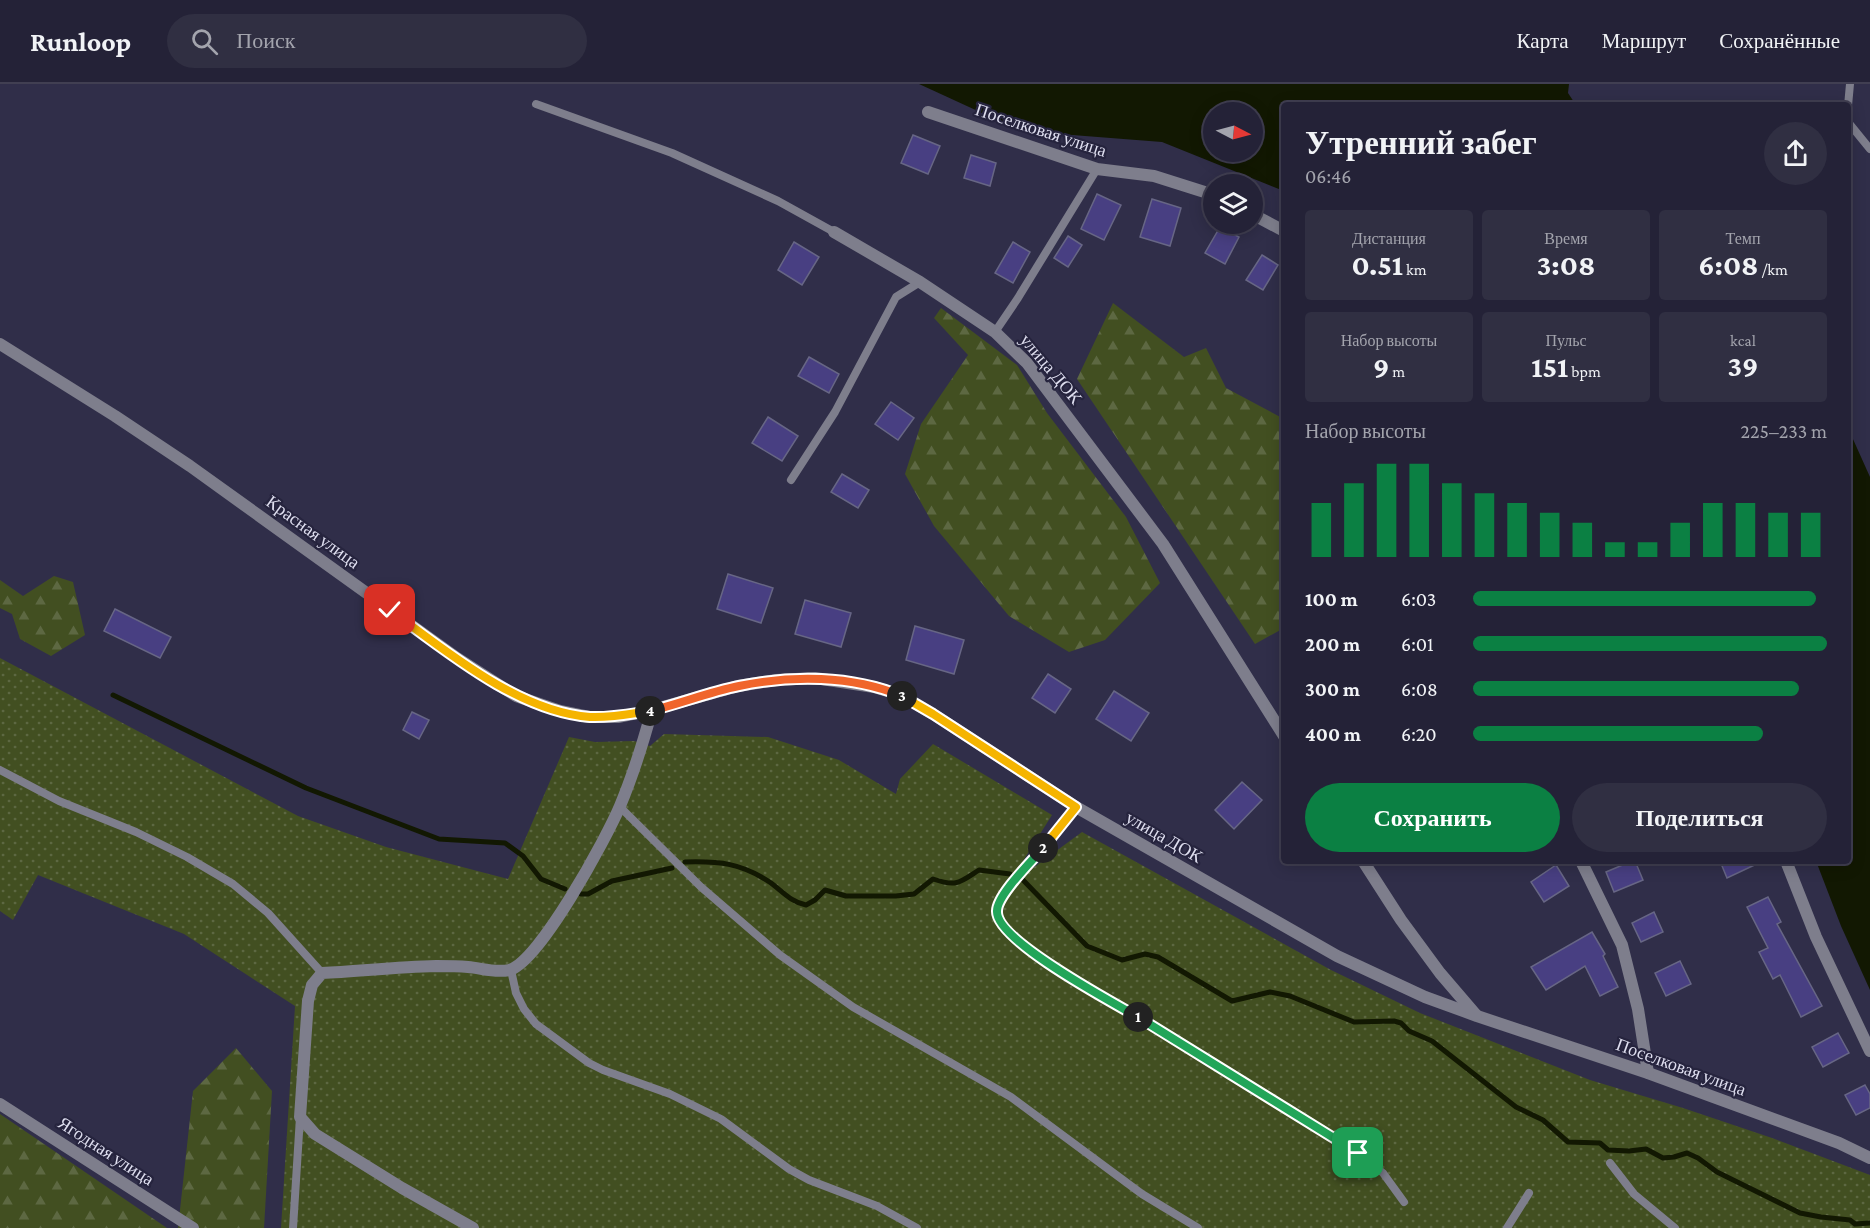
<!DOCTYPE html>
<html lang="ru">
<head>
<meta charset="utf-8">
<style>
	:root { --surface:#242237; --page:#302f42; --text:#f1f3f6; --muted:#a3a4ad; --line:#413f52; --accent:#0b8043 }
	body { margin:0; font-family:"Crimson Pro",serif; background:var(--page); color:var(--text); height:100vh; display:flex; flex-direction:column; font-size:22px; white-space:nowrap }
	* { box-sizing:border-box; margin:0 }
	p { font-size:20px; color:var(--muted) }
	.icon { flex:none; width:33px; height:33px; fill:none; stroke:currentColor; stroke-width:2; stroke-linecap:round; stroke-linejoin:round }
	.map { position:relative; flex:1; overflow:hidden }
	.drawer { position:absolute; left:1281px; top:18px; width:570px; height:762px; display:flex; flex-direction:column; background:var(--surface); border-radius:6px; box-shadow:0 3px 15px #0003,0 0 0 2px var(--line) }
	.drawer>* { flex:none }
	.needle { width:39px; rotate:96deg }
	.tools { position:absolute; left:1203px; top:18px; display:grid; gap:12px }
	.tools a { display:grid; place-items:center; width:60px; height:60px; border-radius:50%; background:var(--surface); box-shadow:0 3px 15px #0003,0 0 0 2px var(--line); font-size:30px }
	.pin { position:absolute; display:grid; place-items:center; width:51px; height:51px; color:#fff; margin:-26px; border-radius:12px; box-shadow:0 3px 9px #0006 }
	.km { position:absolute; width:30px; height:30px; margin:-15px; border-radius:50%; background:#222; color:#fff; font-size:16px; line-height:30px; text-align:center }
	.round { display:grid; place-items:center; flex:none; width:63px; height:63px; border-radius:32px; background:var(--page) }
	.overview { display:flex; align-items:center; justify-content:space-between; height:102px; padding:0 24px }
	h1 { font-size:33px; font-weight:700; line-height:45px }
	.metrics { display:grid; grid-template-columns:repeat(3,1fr); gap:9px; height:102px; padding:6px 24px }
	.metrics div { display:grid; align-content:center; border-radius:6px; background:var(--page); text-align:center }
	.metrics b { font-size:30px; font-weight:700 }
	.metrics small { font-size:16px; font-weight:400 }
	.metrics p { font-size:16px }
	.chart { height:168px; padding:12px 24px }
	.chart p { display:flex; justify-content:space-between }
	.chart svg { width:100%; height:108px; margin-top:6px; stroke:var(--accent); stroke-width:6 }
	.cta { display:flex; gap:12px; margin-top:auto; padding:12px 24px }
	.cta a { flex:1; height:69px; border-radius:36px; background:var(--accent); color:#fff; font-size:24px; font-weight:700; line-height:69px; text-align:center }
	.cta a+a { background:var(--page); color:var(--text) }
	ul { padding:0 24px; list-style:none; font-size:20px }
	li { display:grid; grid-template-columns:96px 72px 1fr; align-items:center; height:45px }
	li i { height:15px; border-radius:8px; background:var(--accent) }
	header { display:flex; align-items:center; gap:36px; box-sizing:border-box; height:84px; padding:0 30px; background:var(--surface); border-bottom:2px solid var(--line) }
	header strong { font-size:28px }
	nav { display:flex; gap:33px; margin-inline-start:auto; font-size:21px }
	.search { width:420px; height:54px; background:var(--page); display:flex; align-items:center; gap:15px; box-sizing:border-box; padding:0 21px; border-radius:33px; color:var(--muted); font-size:22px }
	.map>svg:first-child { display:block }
	.forest { fill:url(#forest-firs) }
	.garden { fill:url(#garden-dots) }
	.water { fill:#121802; fill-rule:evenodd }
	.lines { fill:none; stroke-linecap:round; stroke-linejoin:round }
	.stream { stroke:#121802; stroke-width:5 }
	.building { fill:#483f82; stroke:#676685; stroke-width:1.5 }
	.lane { stroke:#7e7e8c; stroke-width:8 }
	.street { stroke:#7e7e8c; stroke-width:12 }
	.split-1-casing { stroke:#fff; stroke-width:12 }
	.split-2-casing { stroke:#fff; stroke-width:12 }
	.split-3-casing { stroke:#fff; stroke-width:12 }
	.split-4-casing { stroke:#fff; stroke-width:12 }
	.split-5-casing { stroke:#fff; stroke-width:12 }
	.split-1 { stroke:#22a559; stroke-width:8 }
	.split-2 { stroke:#22a559; stroke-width:8 }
	.split-3 { stroke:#f5b400; stroke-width:8 }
	.split-4 { stroke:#f0652b; stroke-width:8 }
	.split-5 { stroke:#f5b400; stroke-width:8 }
	.labels { text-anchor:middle; stroke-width:4.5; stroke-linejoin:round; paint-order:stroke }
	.street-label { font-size:18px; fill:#dedeef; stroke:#26243e }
</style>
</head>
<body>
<header>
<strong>Runloop</strong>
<div class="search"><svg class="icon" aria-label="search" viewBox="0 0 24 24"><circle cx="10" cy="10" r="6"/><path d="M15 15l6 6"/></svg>Поиск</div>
<nav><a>Карта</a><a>Маршрут</a><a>Сохранённые</a></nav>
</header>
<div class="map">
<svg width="1870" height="1144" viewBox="0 0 1870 1144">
	<defs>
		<pattern id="forest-firs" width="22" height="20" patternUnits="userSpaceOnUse" patternTransform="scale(1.5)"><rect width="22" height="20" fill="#424f21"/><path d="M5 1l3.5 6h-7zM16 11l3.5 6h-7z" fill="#5d6842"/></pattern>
		<pattern id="garden-dots" width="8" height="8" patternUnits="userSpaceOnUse" patternTransform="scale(1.5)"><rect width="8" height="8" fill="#424f21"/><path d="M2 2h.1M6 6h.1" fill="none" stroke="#5d6842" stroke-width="1.8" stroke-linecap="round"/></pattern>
	</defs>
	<rect width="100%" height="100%" fill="#302e49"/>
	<g class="forest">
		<polygon points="1113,219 1184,273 1206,264 1226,304 1284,335 1284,544 1255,560 1077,295"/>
		<polygon points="941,224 1017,281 1047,329 1126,433 1160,499 1105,556 1069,568 1009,532 934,442 905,390 921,340 968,271 934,234"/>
		<polygon points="54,492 73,498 85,551 51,572 20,555 12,530 0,524 0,496 23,512"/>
		<polygon points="236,964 272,1007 264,1144 178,1144 193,1007"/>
		<polygon points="0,1030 167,1144 0,1144"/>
	</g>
	<polygon class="garden" points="0,574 298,732 386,763 508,795 569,653 595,658 634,657 650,662 664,650 768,653 839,676 896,710 900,695 933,660 1052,731 1023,777 1033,784 1082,748 1331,886 1420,929 1590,996 1683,1024 1772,1054 1870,1091 1870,1144 281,1144 295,922 184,850 38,791 13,836 0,827"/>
	<g class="water">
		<path d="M919 0H1569L1568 9 1576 21H1284V107L1162 58 1021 47ZM1214 28H1252V68H1214Z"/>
		<polygon points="1848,344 1870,393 1870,906 1841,842 1816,777 1848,777"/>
	</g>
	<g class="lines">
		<g class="stream">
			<polyline points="113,611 306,704 439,755 505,759 523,772 541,795 565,805"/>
			<path d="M685 778C719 777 742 779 771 799 783 808 791 818 806 821L815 816 825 806 846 812H896L914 810 933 795C957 803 959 799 979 786L1010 790"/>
			<polyline points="1023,796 1087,862 1122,876 1145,870 1158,873 1232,917 1270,908 1290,912 1354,938 1394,937 1401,939 1409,947 1432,957 1516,1023 1543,1036 1568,1058 1600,1059 1608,1066 1629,1067 1646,1065 1663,1074 1674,1073 1687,1069 1698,1074 1717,1088 1800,1129 1821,1133 1850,1136 1855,1140 1870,1139"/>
			<polyline points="581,810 588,810 612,797 672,784"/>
		</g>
	</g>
	<g class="building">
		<polygon points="913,51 940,62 928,90 901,79"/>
		<polygon points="971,71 996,79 990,102 964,94"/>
		<polygon points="1097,110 1121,121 1104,156 1081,145"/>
		<polygon points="1152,115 1181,124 1170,162 1140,153"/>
		<polygon points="1220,143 1239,153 1225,180 1205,169"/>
		<polygon points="1068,152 1082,161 1068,183 1054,174"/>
		<polygon points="794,158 819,173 802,201 778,186"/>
		<polygon points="1013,158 1030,168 1013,199 995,189"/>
		<polygon points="1262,171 1278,181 1263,206 1246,196"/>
		<polygon points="809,273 839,290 829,309 798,292"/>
		<polygon points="891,318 914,334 898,356 875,340"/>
		<polygon points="768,333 798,352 782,377 752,359"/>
		<polygon points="842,390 869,406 858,424 831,408"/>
		<polygon points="728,490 773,504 761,539 717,525"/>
		<polygon points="805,516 851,529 841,563 795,550"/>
		<polygon points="115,525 171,553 160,574 104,547"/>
		<polygon points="915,542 964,556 954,590 906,576"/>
		<polygon points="1048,590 1071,605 1055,629 1032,614"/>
		<polygon points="1114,607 1149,629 1131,657 1096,635"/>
		<polygon points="412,628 429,636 419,655 403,646"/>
		<polygon points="1242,698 1262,716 1234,745 1215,726"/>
		<polygon points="1632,777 1635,777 1643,796 1614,808 1606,788"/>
		<polygon points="1720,777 1763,777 1727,794"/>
		<polygon points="1556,781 1569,802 1544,818 1531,798"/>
		<polygon points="1768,813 1781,838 1777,840 1822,922 1801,933 1780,891 1773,895 1759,868 1768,864 1747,823"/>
		<polygon points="1654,828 1663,848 1641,858 1632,839"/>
		<polygon points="1592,848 1605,870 1603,872 1618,903 1600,912 1585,882 1546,906 1531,883"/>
		<polygon points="1680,877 1691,900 1666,912 1655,889"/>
		<polygon points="1838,949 1849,969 1823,983 1812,963"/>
		<polygon points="1865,1001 1870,1010 1870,1024 1856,1031 1845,1011"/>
	</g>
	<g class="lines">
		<g class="lane">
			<polyline points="536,20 672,69 778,117 834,148"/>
			<polyline points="1848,22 1850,0"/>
			<polyline points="1848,38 1870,65"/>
			<polyline points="995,248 1018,214 1097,85"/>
			<polyline points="791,396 835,328 896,213 920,198"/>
			<polyline points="0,686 59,717 136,748 187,773 233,800 268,829 322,889"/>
			<polyline points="620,723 701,803 780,871 853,923 1011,1013 1142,1110 1198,1144"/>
			<polyline points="1076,723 1000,815 996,828 1001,839 1030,867 1059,887 1190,965 1358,1069 1383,1089 1404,1118"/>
			<polyline points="511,886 516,909 524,925 536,940 589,979 603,986 670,1010 721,1035 789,1085 809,1096 877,1122 917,1144"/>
			<polyline points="1610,1079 1634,1110 1675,1144"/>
			<polyline points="293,1144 300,1033"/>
			<polyline points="1507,1144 1529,1109"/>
		</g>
		<g class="street">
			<polyline points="928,28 1097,85 1154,92 1214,111"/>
			<polyline points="1252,130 1284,147"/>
			<polyline points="834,148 920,198 995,248 1027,279 1163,460 1284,652"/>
			<polyline points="0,260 115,332 190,382 457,574 516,612 560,627 589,633 619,633 652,626 738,602 776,596 815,594 874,603 901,611 933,630 1076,723 1337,872 1425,913 1477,932 1648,989 1839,1059 1870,1074"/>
			<polyline points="1363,777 1401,836 1440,889 1476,931"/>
			<polyline points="1581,777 1622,861 1638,925 1648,989"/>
			<polyline points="1786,777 1816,853 1870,967"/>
			<polyline points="0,1020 193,1144"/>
			<path d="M473 1144 402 1104 315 1050 300 1033 308 917 312 901 322 889C360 887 398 883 436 882 446 882 457 882 468 883 481 884 495 889 509 886 539 879 607 753 620 722 633 691 643 659 652 626"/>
		</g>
	</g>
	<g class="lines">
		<g class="split-1-casing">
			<polyline id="split-1" points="1138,933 1358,1069"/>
		</g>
		<g class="split-2-casing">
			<path id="split-2" d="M1043 764C1032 777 997 811 997 827 995 856 1112 918 1138 933"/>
		</g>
		<g class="split-3-casing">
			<polyline id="split-3" points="902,612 933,630 1076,723 1043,764"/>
		</g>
		<g class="split-4-casing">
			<path id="split-4" d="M650 627C679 620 709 608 739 602 792 591 851 591 902 612"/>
		</g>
		<g class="split-5-casing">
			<path id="split-5" d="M390 526C446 567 519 628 590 633 610 634 630 630 650 627"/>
		</g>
		<use href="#split-1" class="split-1"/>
		<use href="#split-2" class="split-2"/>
		<use href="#split-3" class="split-3"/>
		<use href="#split-4" class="split-4"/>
		<use href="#split-5" class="split-5"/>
	</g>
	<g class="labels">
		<g class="street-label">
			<text transform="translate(1041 46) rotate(18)" y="6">Поселковая улица</text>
			<text transform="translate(1051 285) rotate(50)" y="6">улица ДОК</text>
			<text transform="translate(313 448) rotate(36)" y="6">Красная улица</text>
			<text transform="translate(1164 753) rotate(30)" y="6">улица ДОК</text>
			<text transform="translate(1681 983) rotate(20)" y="6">Поселковая улица</text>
			<text transform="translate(106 1067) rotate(33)" y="6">Ягодная улица</text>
		</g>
	</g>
</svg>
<div class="tools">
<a><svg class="needle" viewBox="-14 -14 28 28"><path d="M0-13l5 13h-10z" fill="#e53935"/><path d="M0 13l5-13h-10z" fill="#a3a4ad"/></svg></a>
<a><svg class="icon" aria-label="layers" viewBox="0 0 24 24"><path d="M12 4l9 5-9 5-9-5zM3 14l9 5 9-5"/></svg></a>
</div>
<div class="pin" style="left:1358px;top:1069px;background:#1e9e55"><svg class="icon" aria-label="arrive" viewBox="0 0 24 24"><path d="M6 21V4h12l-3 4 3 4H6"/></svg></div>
<div class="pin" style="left:390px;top:526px;background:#d93025"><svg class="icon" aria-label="check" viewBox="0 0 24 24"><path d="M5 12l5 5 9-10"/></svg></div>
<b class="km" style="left:1138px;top:933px">1</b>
<b class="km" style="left:1043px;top:764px">2</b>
<b class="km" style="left:902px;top:612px">3</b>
<b class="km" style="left:650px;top:627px">4</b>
<section class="drawer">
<div class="overview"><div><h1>Утренний забег</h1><p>06:46</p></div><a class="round"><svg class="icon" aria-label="share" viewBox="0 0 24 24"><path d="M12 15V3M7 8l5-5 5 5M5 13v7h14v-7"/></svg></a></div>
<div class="metrics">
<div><p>Дистанция</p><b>0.51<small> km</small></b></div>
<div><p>Время</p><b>3:08</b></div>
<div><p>Темп</p><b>6:08<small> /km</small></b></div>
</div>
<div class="metrics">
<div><p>Набор высоты</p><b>9<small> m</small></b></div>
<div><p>Пульс</p><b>151<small> bpm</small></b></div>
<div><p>kcal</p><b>39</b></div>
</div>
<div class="chart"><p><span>Набор высоты</span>225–233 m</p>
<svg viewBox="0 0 160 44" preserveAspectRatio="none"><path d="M5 44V22M15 44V14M25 44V6M35 44V6M45 44V14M55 44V18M65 44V22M75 44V26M85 44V30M95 44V38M105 44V38M115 44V30M125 44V22M135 44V22M145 44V26M155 44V26"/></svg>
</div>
<ul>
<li><b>100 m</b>6:03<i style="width:97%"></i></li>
<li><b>200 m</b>6:01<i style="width:100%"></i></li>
<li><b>300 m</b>6:08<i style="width:92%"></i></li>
<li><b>400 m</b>6:20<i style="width:82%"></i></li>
</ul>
<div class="cta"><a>Сохранить</a><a>Поделиться</a></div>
</section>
</div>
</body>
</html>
